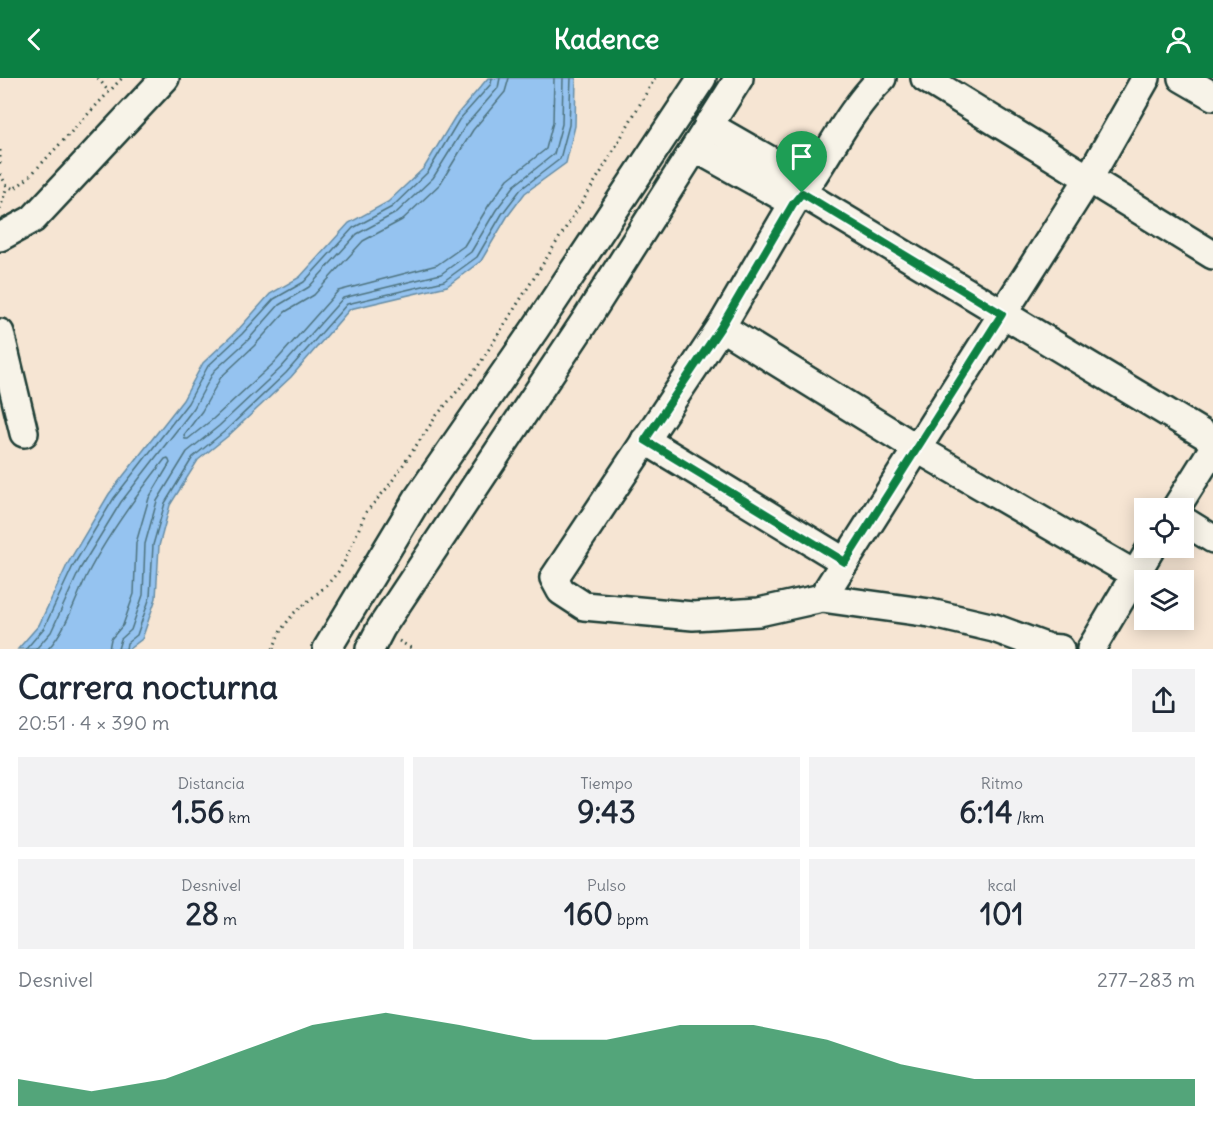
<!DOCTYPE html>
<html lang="es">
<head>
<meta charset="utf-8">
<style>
	:root { --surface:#fff; --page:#f2f2f3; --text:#1f2937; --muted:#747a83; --accent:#0b8043 }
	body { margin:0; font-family:Delius,sans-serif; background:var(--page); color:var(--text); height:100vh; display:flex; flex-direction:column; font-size:22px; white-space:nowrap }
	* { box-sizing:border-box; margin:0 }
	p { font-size:20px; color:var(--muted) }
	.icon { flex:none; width:33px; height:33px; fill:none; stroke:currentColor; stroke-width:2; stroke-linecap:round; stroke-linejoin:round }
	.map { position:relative; height:571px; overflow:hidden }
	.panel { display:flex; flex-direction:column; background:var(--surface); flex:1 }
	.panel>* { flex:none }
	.fabs { position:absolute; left:1134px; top:420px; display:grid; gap:12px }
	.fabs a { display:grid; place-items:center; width:60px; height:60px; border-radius:0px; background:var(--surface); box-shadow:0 3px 15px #0003; font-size:30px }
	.pin { position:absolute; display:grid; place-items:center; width:51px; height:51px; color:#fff; margin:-62px -26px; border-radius:50% 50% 50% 0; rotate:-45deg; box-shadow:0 0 6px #0007 }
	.pin .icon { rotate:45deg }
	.round { display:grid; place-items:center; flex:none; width:63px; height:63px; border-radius:0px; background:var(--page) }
	.overview { display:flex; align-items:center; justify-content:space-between; height:102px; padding:0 18px }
	h1 { font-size:33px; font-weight:700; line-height:45px }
	.stats { display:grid; grid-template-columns:repeat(3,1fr); gap:9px; height:102px; padding:6px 18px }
	.stats div { display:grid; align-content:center; border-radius:0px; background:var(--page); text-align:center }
	.stats b { font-size:30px; font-weight:700 }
	.stats small { font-size:16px; font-weight:400 }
	.stats p { font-size:16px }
	.chart { height:168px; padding:12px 18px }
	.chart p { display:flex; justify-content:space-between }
	.chart svg { width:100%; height:108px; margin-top:6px; fill:var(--accent); opacity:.7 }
	header { display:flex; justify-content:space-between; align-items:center; height:78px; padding:0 18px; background:var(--accent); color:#fff; font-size:27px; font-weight:700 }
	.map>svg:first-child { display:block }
	.water { fill:#95c3f0; stroke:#668da5; stroke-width:1.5 }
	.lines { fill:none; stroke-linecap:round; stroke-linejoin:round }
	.shore { stroke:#4e737f; stroke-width:1.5 }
	.minor-casing { stroke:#1f3d34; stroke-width:32 }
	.path { stroke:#1f3d34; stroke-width:3; stroke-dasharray:1.5 4.5; stroke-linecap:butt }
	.minor { stroke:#f7f3e8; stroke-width:27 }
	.route-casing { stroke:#fff; stroke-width:12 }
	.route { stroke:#0b8043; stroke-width:8 }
</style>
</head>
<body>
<header><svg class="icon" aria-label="back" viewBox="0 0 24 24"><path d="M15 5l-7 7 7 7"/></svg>Kadence<svg class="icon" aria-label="person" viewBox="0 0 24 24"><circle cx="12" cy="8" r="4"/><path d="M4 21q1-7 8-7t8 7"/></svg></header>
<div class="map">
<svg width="1213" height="571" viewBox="0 0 1213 571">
	<rect width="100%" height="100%" fill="#f6e5d3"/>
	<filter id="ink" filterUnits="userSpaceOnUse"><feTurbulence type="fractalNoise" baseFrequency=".0167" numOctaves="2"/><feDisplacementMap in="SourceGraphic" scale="12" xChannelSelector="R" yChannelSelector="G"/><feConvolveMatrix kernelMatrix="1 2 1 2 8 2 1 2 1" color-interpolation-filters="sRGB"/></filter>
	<g filter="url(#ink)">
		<polygon class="water" points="488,0 576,0 575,48 566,85 525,115 507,139 481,183 447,208 350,231 291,299 228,358 198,382 170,427 159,468 156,520 142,561 129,571 18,571 39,547 68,485 109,416 183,322 203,285 238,252 270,216 300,199 349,145 388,124 424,90 455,39"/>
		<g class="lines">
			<g class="shore">
				<polyline points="509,0 505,14 473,52 440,106 402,142 363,163 314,217 285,234 254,268 221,299 202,333 184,357 185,361 188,361 213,341 275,284 338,213 437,187 464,168 489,127 508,101 546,71 553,44 554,0"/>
				<polyline points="26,571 44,550 73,488 114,420 188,325 208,288 242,256 274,221 304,204 353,150 392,129 428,94 459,42 491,6 492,0"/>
				<polyline points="36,571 51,554 80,491 121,424 194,330 214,293 248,262 279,227 309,209 357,156 396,135 433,100 466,47 498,10 500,0"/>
				<path d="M48 571C67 550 75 522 87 497 108 456 136 418 165 381L168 380 170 385 149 420 136 465 134 516 123 547 111 561 109 571"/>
				<polyline points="118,571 121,561 131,552 143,517 145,466 157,423 187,374 219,348 281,290 343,220 441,196 471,174 496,132 515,107 554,76 562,46 563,0"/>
				<polyline points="126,571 127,565 137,557 150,519 153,467 165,425 193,379 224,354 286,295 347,226 444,203 477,179 502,136 521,111 560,81 569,47 571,0"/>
			</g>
			<g class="minor-casing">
				<g id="minor">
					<path d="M882 0C845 36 825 86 793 126L721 249 554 500 561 513 584 528 693 538 759 534 822 520 930 535 994 550 1048 570 1060 571"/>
					<polyline points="925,0 1213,177"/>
					<polyline points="1182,0 1213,18"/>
					<polyline points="708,47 799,99 802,115"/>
					<polyline points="695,70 785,120 802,115 1213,362"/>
					<polyline points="0,159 33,141 165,0"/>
					<polyline points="721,249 918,371 1134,496"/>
					<polyline points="0,255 24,355"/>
					<polyline points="645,362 845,484"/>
					<polyline points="1176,430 1213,371"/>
					<polyline points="1184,443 1213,461"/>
					<polyline points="822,520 1089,100 1146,0"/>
					<polyline points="327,571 418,420 535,251 702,0"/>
					<polyline points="370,571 381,550 587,240 739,0"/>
					<polyline points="1091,571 1151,470"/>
				</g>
			</g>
			<g class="path">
				<polyline points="98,0 109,14"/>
				<polyline points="0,72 0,87"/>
				<polyline points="0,96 7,108 14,111 28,100 122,0"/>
				<polyline points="0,131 7,108"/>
				<polyline points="399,563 413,571"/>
				<polyline points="273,571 281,552 294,535 325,509 338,494 346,481 366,434 388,409 437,337 477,290 601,94 655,0"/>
			</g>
			<use href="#minor" class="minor"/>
		</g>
	</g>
	<g class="lines" filter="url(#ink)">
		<g class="route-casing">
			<polygon id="route" points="802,115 1002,236 845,484 645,362 721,249 793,126"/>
		</g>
		<use href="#route" class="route"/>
	</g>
</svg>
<div class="fabs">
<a><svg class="icon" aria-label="locate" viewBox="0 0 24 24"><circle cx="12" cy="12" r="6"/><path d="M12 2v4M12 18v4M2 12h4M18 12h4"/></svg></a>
<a><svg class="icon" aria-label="layers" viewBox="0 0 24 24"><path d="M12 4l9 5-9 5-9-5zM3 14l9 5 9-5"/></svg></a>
</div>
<div class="pin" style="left:802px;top:115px;background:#1e9e55"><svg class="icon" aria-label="arrive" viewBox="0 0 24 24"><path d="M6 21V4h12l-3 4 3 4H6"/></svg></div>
</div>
<section class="panel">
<div class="overview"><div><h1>Carrera nocturna</h1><p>20:51 · 4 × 390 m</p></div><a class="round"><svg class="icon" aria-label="share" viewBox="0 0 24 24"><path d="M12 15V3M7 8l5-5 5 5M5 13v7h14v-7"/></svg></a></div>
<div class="stats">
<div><p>Distancia</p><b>1.56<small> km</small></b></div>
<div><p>Tiempo</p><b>9:43</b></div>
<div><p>Ritmo</p><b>6:14<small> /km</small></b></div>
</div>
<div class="stats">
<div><p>Desnivel</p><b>28<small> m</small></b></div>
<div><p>Pulso</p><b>160<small> bpm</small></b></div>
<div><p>kcal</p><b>101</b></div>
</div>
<div class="chart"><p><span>Desnivel</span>277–283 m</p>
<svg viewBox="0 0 160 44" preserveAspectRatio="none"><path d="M0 44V33L10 38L20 33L30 22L40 11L50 6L60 11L70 17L80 17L90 11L100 11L110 17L120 27L130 33L140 33L150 33L160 33V44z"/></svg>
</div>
</section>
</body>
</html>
